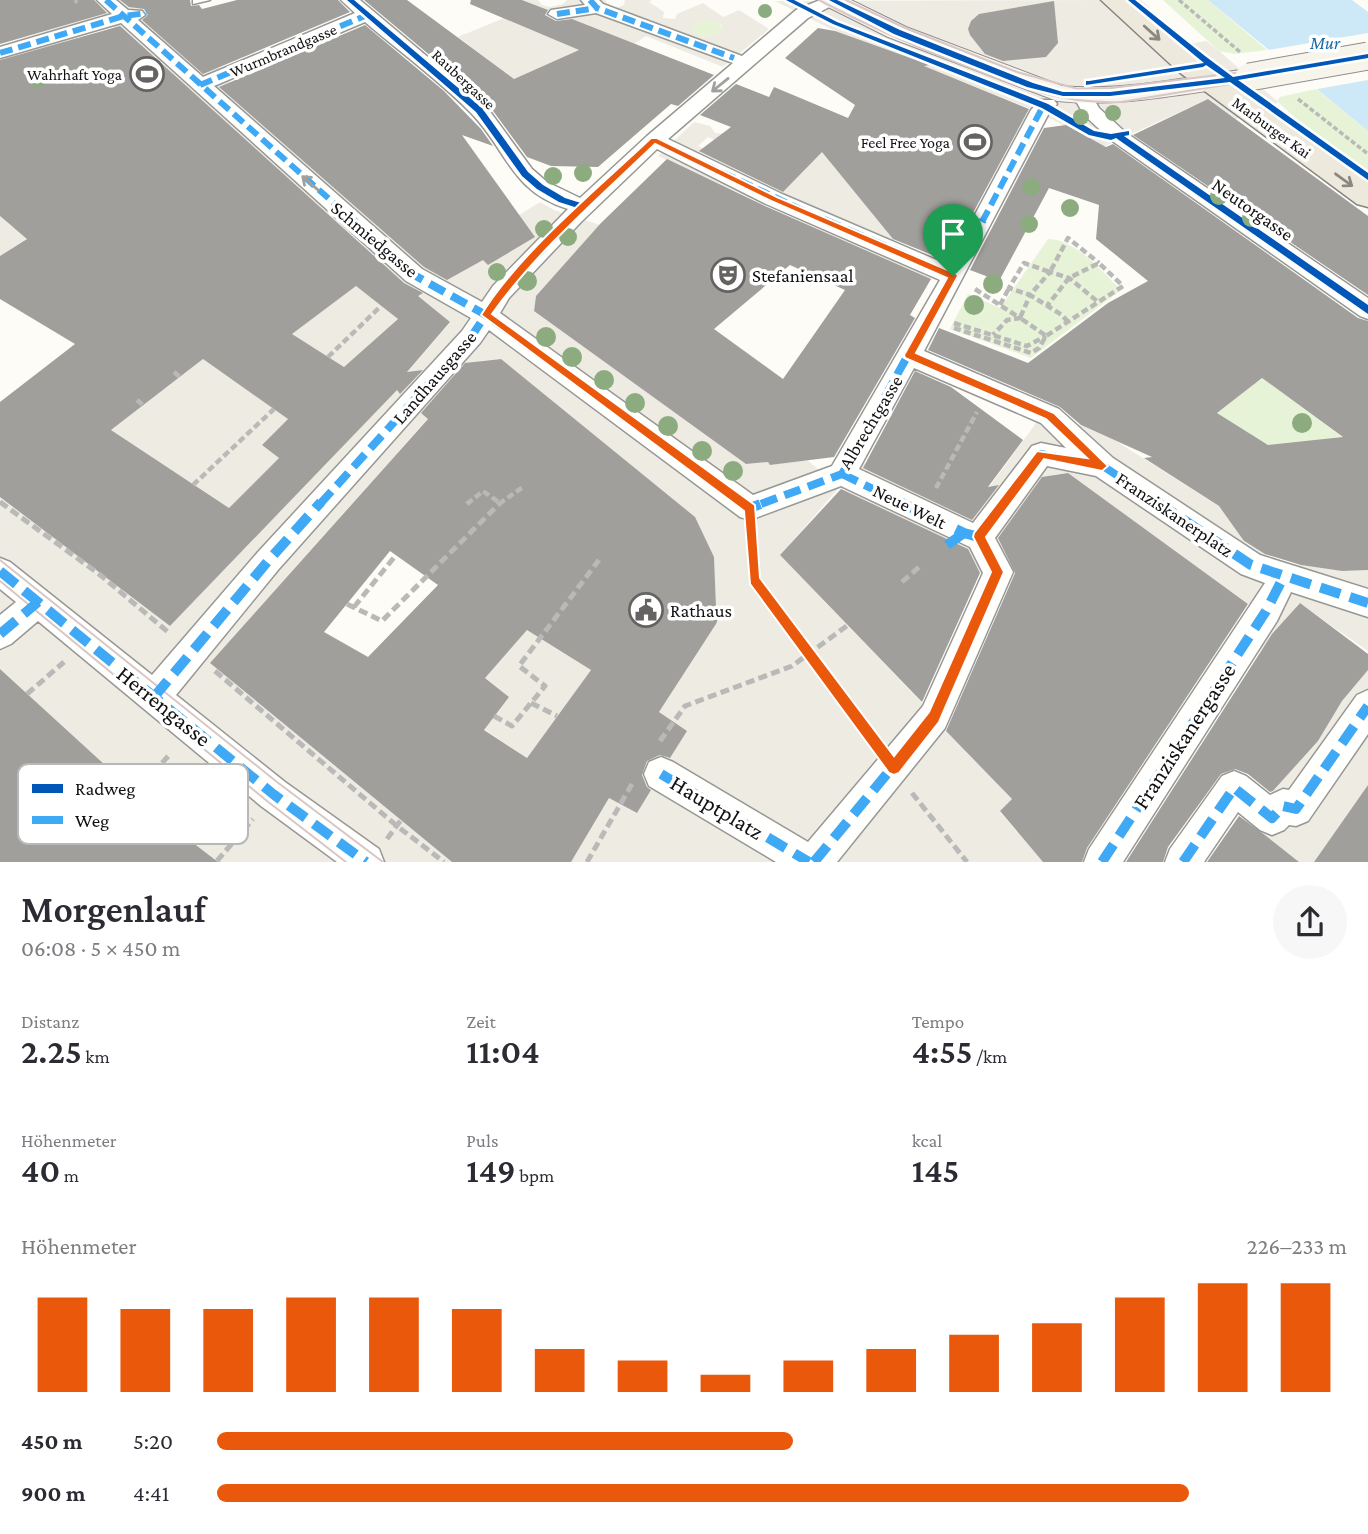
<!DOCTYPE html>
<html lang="de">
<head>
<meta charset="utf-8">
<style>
	:root { --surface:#fff; --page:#f7f7f7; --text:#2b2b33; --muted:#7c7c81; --accent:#ea580c }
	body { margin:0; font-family:"Crimson Pro",serif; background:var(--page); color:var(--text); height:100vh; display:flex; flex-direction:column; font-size:26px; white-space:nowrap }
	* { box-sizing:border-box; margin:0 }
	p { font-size:23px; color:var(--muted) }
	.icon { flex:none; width:38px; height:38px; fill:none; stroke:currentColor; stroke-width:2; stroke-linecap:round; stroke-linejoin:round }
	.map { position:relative; height:862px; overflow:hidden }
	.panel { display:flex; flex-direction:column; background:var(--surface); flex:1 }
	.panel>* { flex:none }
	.pin { position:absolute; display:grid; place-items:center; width:60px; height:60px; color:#fff; margin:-72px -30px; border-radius:50% 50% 50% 0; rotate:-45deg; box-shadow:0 0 7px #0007 }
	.pin .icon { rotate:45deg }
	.round { display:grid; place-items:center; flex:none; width:74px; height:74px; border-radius:37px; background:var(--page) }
	.headline { display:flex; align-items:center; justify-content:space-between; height:119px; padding:0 21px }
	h1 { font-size:38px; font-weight:600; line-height:52px }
	.metrics { display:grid; grid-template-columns:repeat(3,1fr); gap:10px; height:119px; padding:7px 21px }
	.metrics div { display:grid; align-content:center }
	.metrics b { font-size:35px; font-weight:600 }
	.metrics small { font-size:19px; font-weight:400 }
	.metrics p { font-size:19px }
	.chart { height:196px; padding:14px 21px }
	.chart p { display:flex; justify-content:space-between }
	.chart svg { width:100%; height:126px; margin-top:7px; stroke:var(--accent); stroke-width:6 }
	ul { padding:0 21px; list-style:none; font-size:23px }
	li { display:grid; grid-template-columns:112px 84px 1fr; align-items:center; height:52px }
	li i { height:18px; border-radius:9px; background:var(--accent) }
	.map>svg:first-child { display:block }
	.green { fill:#e7f3d7 }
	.plaza { fill:#edebe2; fill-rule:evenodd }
	.water { fill:#cde8f7 }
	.pier { fill:#fdfcf7 }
	.building { fill:#a19f9c; fill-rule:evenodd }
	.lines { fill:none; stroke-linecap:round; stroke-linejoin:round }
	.lane-casing { stroke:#979795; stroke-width:3 }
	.street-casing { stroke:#979795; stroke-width:3 }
	.secondary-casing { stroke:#8e8d8b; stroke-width:2 }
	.primary-casing { stroke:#858482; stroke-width:3 }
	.path-far2 { stroke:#b9b9b8; stroke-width:3.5; stroke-dasharray:5 2.5; stroke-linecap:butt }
	.path-far1 { stroke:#b9b9b8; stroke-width:4.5; stroke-dasharray:7 3.5; stroke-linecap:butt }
	.path { stroke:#b9b9b8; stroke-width:5; stroke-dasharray:9 4.5; stroke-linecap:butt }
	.lane { fill:#fffffe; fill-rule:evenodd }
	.street { fill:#fffffe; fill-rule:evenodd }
	.secondary { fill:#f6f4eb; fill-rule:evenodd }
	.primary { fill:#ede9dc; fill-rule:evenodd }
	.tram { stroke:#d9c6c7; stroke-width:2 }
	.secondary-bridge-casing { stroke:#8e8d8b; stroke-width:29; stroke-linecap:butt }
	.secondary-bridge { stroke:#f6f4eb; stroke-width:27 }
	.quiet-far2 { stroke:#3fa9f5; stroke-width:6; stroke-dasharray:13 6; stroke-linecap:butt }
	.quiet-far1 { stroke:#3fa9f5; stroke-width:8; stroke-dasharray:17 8; stroke-linecap:butt }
	.quiet { stroke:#3fa9f5; stroke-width:10; stroke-dasharray:21 10; stroke-linecap:butt }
	.cycleway-casing { stroke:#fff; stroke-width:5 }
	.cycleway { fill:#0057b8; fill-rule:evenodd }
	.tree { fill:#8cac80 }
	.oneway { stroke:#8a8881 }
	.oneway2 { stroke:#a0a09f }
	.route { fill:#ea580c; stroke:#fff; stroke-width:2; fill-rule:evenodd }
	.labels { text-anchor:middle; stroke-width:7; stroke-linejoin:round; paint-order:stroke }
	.far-street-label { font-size:16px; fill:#111; stroke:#fff }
	.far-poi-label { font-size:16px; fill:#111; stroke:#fff; text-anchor:end }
	.far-water-label { font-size:18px; font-style:italic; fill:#1768a6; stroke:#fff }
	.street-label { font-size:19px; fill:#111; stroke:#fff }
	.poi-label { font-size:19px; fill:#111; stroke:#fff; text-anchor:start }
	.near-street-label { font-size:23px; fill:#111; stroke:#fff }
	.key { fill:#fff; stroke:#b8b8b8; stroke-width:2 }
	.key-label { font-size:19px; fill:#111 }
</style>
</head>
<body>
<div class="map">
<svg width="1368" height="862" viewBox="0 0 1368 862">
	<rect width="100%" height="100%" fill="#fdfcf7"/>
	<g class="green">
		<polygon points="1163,0 1208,0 1267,50 1234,54 1219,51"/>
		<polygon points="706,19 717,21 723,27 722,33 703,37 692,32 692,25"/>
		<polygon points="1316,89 1368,131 1368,173 1315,136 1277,101 1280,97"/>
		<path d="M1048 239C1076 239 1102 272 1121 290L1031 358 950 329 968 294 1000 308Z"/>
		<polygon points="1262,378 1364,453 1293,461 1217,413"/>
	</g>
	<g class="plaza">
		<path d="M71 0H132L223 71 224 77 277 121 519 215 540 202 554 210 600 225 536 296 534 311 746 464 768 462 770 465 807 460 839 487 842 474 864 463 971 512 1039 419 1053 413 1116 441 1220 507 1229 513 1244 542 1281 562 1342 571 1368 570V651L1299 603 1243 672 1155 813 1116 862 1254 608 1067 473 1053 475 1002 545 1019 560 1009 575 968 661V678L943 728 1012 799 1000 812 1043 862H571L609 798 637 813 686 731 659 712 716 624 720 614 716 607 714 557 501 359 479 361 210 663 452 862H218L175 829 0 669V497L170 626 342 447 450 323 278 183 111 25 46 49 0 60V45L79 21ZM839 488 947 545 973 561 982 575 981 584 926 707 780 555Z"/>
		<path d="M522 0H538L542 5 550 7 563 4 567 0H606L607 6 616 8 624 5 625 0H652L649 2 664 12 663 18 675 19 677 14 703 3 723 17 739 10 769 29 723 67 646 36 634 44ZM706 19 721 24 723 27 722 33 703 37 693 32 692 25Z"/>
		<polygon points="1141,0 1189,44 1206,41 1219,51 1277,101 1276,107 1236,119 1208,99 1105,146 1031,109 835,31 775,1"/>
		<polygon points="504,18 579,50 514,79 458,37"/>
		<path d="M694 122 710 126 715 133 829 145 831 163 898 245 941 262 930 280 658 156ZM708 137 794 176 785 186 698 146Z"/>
		<polygon points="0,216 12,227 51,223 0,256"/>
		<polygon points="356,286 398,319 344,367 292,334"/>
		<polygon points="203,359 288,419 262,445 279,458 229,508 111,430"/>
		<polygon points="591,556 550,644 591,670 527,758 484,729 509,697 482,675 501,660"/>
		<polygon points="1368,670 1368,785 1314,862 1299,862 1231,807 1176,862 1237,772 1269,796 1318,741 1342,701"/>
	</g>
	<polygon class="water" points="1208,0 1352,0 1368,12 1368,131"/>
	<polygon class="pier" points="1368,33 1368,80 1312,90 1262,51"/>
	<g class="building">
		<polygon points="0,0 94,0 107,13 0,44"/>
		<polygon points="120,0 190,0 191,6 199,5 202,9 237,0 338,0 350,12 203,74 142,20 148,15 144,9 129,7"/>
		<polygon points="364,0 407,0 514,79 579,50 470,4 471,0 522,0 548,10 545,15 556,21 572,19 714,75 678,106 671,104 598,167 551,166 527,157 488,104"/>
		<polygon points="1054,1 1058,43 1046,57 1003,61 985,54 970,35 968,29 971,21 979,14"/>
		<polygon points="365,25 444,91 481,129 493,146 462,135 535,237 488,265 483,260 447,280 424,267 219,87"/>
		<path d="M120 26 404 283 423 293 418 296 450 322 407 372 423 370 400 394 397 390 170 626 0 497V402L75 344 0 299V256L27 239 0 216V60ZM356 286 398 319 344 367 292 334ZM203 359 288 419 262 445 279 458 229 508 111 430Z"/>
		<polygon points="818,28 835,31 930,65 924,66 1029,109 947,261 893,239 822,152 783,192 699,151 731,127 700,115 736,84 769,97 774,87 848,118 855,105 785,58"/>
		<polygon points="1208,99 1368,216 1368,295 1133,135"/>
		<path d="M1066 125 1106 147 1113 144 1358 318 1368 321V570L1342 571 1301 565 1265 554 1244 541 1219 506 1144 458 1152 457 1081 425 1060 407 928 350 939 328 1028 363 1108 303 1148 281 1096 239 1099 205 1049 188 999 281 970 270 1044 128ZM1262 378 1343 437 1268 445 1217 413Z"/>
		<path d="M667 159 765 206 931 279 910 315 915 318 834 457 770 465 768 462 746 464 534 311 536 296 601 223ZM790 265 845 290 783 379 714 329Z"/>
		<path d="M501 359 695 517 714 557 716 607 720 614 716 624 659 712 687 731 670 758 660 755 647 761 642 775 647 787 651 790 637 813 609 798 571 862H452L210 663 428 419 421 413 465 363ZM390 551 438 585 368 657 324 632ZM527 630 591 670 527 758 484 730 509 697 485 678Z"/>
		<polygon points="915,371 951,387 1023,440 988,487 999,485 972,520 863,468"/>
		<polygon points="1068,473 1248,604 1087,848 1082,862 1043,862 1000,811 1012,799 946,731 1015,573 998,538 1042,477"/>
		<polygon points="841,489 968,549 980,573 922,702 780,555"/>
		<polygon points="1300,603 1368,654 1368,670 1342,701 1318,741 1273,791 1270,792 1248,774 1235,769 1221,774 1168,847 1163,862 1126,862 1272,634"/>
		<polygon points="0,669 175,829 218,862 0,862"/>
		<polygon points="1368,785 1368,862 1314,862"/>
		<polygon points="1239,816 1265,835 1299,862 1207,862"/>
	</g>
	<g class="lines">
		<g class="lane-casing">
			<polygon id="lane" points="193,0 210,0 193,4"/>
		</g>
		<g class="street-casing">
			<g id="street">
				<path d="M97 0H116L128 10 142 11 145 15 138 20 203 77 355 13 341 0H360L486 106 532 169 547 182 580 198 647 136 733 63 596 13 557 19 548 14 551 10 585 5 581 0H599L603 4 742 56 796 10 820 0H843L808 18 668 139 782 194 948 265 1031 110 1040 100H1054L1057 104 1049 113 924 351 1059 409 1113 458 1260 555 1368 589V617L1291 592 1277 621 1123 862H1084L1089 849 1265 583 1241 574 1096 476 1047 466 995 538 1013 572 945 728 837 862H776L649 786 644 774 649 762 661 757 673 762 808 842 923 706 983 573 970 547 841 486 750 520 740 517 489 330 480 343 278 570 176 695 285 782 379 849 384 862H337L261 806 38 621 11 644 0 649V615L16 602 0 589V558L10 562 152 675 258 552 462 331 471 318 406 281 121 23 0 58V47L112 14ZM365 22C400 52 439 80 471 113 508 151 510 191 568 209L493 286 482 302 422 269 214 86ZM657 149 766 204 940 280 832 466 753 495 500 313 509 298 581 222ZM914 368 1041 423 1066 448 1041 443 1032 446 973 523 859 469Z"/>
				<polygon points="1083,90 1090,92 1099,108 1125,132 1368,298 1368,319 1360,316 1111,140 1084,115 1073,96"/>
				<polygon points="1368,690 1368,734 1308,821 1296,826 1289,825 1284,830 1272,835 1260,830 1238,812 1204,862 1165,862 1170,849 1222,776 1234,771 1246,776 1270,795 1283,789 1289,790 1357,695"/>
			</g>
		</g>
		<g class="secondary-casing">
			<path id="secondary" d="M820 0H851L906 27 1062 86C1121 92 1190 76 1249 69L1258 71 1262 77 1258 83 1249 85C1186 93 1120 108 1057 101L888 37 824 5Z"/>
		</g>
		<g class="primary-casing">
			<polygon id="primary" points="1101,0 1129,0 1199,60 1368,182 1368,207 1357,204 1179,72"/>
		</g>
		<g class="path-far2">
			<polyline points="1179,0 1240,52"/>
			<polyline points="75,3 77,0"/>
			<polyline points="1298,99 1368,154"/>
		</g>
		<g class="path-far1">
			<polyline points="975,289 1020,318 1007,320 993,335"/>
			<polyline points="1000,305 1009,288"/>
			<polyline points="1068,322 1062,315 1030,295 1050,272 1069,278 1097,301"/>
			<polyline points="954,323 1027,346 1046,336"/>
			<polyline points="954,328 1031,353 1039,348 1046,336 1123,286 1099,263 1069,278 1047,306"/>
			<polyline points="1045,335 1020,318 1030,295 1009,288 1024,263 1050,272 1068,238 1099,263"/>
			<polyline points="328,357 381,306"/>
			<polyline points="174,372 180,377"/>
			<polyline points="137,400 144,406"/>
			<polyline points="193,485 274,409"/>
			<polyline points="936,488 977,412"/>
			<polyline points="0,502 3,504"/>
			<polyline points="467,504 483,491 500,503"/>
			<polyline points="499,504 523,487"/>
		</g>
		<g class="path">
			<polyline points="0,502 99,574 168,632"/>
			<polyline points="467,504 469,502"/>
			<polyline points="752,534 754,579 874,741"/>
			<polyline points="902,582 919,567"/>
			<polyline points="347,604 382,621 501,502"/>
			<polyline points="354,607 396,555"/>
			<polyline points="215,671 397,826 444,862"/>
			<polyline points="27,694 64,662"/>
			<polyline points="531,703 557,716"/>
			<polyline points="494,716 512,726 545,686 519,666 599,560"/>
			<polyline points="660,741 685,706 792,666 848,625"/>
			<polyline points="135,793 171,753"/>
			<polyline points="912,793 967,862"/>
			<polyline points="387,839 401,820"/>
			<polyline points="217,861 253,819"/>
			<polyline points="587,862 632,784"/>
		</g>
		<use href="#lane" class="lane"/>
		<use href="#street" class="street"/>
		<use href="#secondary" class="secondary"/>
		<use href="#primary" class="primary"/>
		<g class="tram">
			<path d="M819 0C864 24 909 44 956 62 1014 85 1057 104 1121 102L1368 61"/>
			<polyline points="846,0 905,28 1017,72 1078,89 1111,88 1243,72 1368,50"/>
			<polyline points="0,560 277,782 383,862"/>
			<polyline points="0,581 267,801 346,862"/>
		</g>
		<g class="secondary-bridge-casing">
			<polyline id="secondary-bridge" points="1249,77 1368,56"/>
		</g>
		<use href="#secondary-bridge" class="secondary-bridge"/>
		<g class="quiet-far2">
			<polyline points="106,0 355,222"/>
			<polyline points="590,0 597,8 734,58"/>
			<polyline points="557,14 597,8"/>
			<polyline points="0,53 124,16 147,13"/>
			<polyline points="200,85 367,15"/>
			<polyline points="654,140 828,222"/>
			<polyline points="568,222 575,215"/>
			<polyline points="982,222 1041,110 1047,104"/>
		</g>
		<g class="quiet-far1">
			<polyline points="353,220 414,275 486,315 744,504"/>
			<polyline points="824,220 953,276"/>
			<polyline points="909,355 1050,416 1103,466"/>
			<polyline points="842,474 904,504"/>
			<polyline points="320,504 471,337 501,292 570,220"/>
			<polyline points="761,504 842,474 983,220"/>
			<polyline points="1004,504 1041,454 1103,466 1160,504"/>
		</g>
		<g class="quiet">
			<polyline points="742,502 750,508 766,502"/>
			<polyline points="900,502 964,533 979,537"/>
			<polyline points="1157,502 1251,565 1368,603"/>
			<polyline points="979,537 1005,502"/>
			<polyline points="947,545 964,533"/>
			<polyline points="0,571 273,794 366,862"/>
			<polyline points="0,634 38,602"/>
			<polyline points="154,697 268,561 321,502"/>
			<polyline points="661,774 809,862"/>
			<polyline points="814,862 934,717 998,572 979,537"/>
			<polyline points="1102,862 1266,611 1283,578"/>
			<polyline points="1183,862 1234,788 1272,818 1283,806 1296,809 1368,706"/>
		</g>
		<g class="cycleway-casing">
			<g id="cycleway">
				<polygon points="347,0 354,0 482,108 528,172 543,185 565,198 587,205 587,209 584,210 559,202 537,189 522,176 476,112"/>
				<polygon points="786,0 794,0 837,22 1048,104 1094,131 1111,134 1129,131 1129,135 1124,136 1368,305 1368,314 1116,138 1111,140 1089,135 1042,108 833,24"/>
				<polygon points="829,0 837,0 900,30 1033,83 1063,92 1110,92 1225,78 1206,65 1203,67 1086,85 1086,81 1089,81 1204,63 1128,0 1135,0 1205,56 1233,77 1368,54 1368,58 1238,80 1368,173 1368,180 1230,82 1110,96 1063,96 1027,87 894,34"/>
			</g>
		</g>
		<use href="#cycleway" class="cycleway"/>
	</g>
	<g class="tree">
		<circle cx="765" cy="11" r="7"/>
		<circle cx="38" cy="80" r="8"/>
		<circle cx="1113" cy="113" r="8"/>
		<circle cx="1081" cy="117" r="8"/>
		<circle cx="583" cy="173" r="9"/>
		<circle cx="553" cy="176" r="9"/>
		<circle cx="1031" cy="187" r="9"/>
		<circle cx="1219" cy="196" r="9"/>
		<circle cx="1070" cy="208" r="9"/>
		<circle cx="1251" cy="218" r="9"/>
		<circle cx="1029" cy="224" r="9"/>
		<circle cx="544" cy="229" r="9"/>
		<circle cx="568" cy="237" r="9"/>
		<circle cx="497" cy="272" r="9"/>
		<circle cx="527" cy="281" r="10"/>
		<circle cx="993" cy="284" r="10"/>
		<circle cx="974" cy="305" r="10"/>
		<circle cx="546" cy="337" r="10"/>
		<circle cx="572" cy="357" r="10"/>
		<circle cx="604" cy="380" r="10"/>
		<circle cx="635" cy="403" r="10"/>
		<circle cx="1302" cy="423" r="10"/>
		<circle cx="668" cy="426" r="10"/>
		<circle cx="702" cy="451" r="10"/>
		<circle cx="733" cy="471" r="10"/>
	</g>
	<defs><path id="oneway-shaft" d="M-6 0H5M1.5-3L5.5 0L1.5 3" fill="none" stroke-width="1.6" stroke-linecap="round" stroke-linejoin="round" transform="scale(1.75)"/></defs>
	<g class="oneway">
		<use href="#oneway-shaft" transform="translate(1152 33) rotate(42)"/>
		<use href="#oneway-shaft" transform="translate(1344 180) rotate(36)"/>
	</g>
	<g class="oneway2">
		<use href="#oneway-shaft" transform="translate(720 85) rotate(141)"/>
		<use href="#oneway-shaft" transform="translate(310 183) rotate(-139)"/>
	</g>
	<path class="route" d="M651 138H657L777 197 957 274 958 276 916 353 1054 413 1108 466 1102 471 1044 459 986 537 1004 572 939 722 899 773 894 775 889 773 750 584 744 511 481 315C520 252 596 190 651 138ZM655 144 771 201 947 278 904 355 905 358 1046 419 1087 458 1037 451 974 533 973 537 991 572 929 712 894 756 760 578 755 505 492 314C537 251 599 198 655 144Z"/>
	<defs>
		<g id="stadium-ring" transform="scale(1.75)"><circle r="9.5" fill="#fff" stroke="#646362" stroke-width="1.5"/><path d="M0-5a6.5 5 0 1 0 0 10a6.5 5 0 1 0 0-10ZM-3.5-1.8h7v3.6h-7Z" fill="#646362"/></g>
		<g id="theatre-ring" transform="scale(1.75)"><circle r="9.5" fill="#fff" stroke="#646362" stroke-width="1.5"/><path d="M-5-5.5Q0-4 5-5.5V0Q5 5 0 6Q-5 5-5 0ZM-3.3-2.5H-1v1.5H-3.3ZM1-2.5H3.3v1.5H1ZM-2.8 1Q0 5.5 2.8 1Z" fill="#646362"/></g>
		<g id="civic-ring" transform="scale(1.75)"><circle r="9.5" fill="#fff" stroke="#646362" stroke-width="1.5"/><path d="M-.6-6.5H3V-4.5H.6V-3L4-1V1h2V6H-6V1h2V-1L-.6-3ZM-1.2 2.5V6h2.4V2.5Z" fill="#646362"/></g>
	</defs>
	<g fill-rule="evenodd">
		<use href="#stadium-ring" x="147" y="74"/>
		<use href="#stadium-ring" x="975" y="142"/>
		<use href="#theatre-ring" x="728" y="275"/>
		<use href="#civic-ring" x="646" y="610"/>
	</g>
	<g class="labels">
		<g class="far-street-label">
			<text transform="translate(283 50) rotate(-23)" y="6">Wurmbrandgasse</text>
			<text transform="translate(464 79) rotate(43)" y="6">Raubergasse</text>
			<text transform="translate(1272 127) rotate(36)" y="6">Marburger Kai</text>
		</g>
		<g class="far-poi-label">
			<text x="122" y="80">Wahrhaft Yoga</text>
			<text x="950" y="148">Feel Free Yoga</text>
		</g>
		<g class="far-water-label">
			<text x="1325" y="49">Mur</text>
		</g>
		<g class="street-label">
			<text transform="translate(1253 209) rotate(35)" y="7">Neutorgasse</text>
			<text transform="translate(375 239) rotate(40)" y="7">Schmiedgasse</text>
			<text transform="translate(434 377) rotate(-49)" y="7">Landhausgasse</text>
			<text transform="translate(870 422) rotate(-59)" y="7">Albrechtgasse</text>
			<text transform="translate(910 506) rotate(26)" y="7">Neue Welt</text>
			<text transform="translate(1175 514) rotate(34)" y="7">Franziskanerplatz</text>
		</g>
		<g class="poi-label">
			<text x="752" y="282">Stefaniensaal</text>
			<text x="670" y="617">Rathaus</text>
		</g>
		<g class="near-street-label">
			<text transform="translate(164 706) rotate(39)" y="8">Herrengasse</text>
			<text transform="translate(1184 736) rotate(-57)" y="8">Franziskanergasse</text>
			<text transform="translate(717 807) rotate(31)" y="8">Hauptplatz</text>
		</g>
	</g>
	<rect x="18" y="764" width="230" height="80" rx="10" class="key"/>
	<rect x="32" y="784" width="31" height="9" fill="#0057b8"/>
	<rect x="32" y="816" width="31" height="8" fill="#3fa9f5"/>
	<g class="key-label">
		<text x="75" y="795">Radweg</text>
		<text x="75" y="827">Weg</text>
	</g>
</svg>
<div class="pin" style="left:953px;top:276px;background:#1e9e55"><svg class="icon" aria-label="arrive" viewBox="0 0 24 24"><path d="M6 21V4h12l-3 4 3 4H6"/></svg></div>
</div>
<section class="panel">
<div class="headline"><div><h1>Morgenlauf</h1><p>06:08 · 5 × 450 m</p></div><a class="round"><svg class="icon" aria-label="share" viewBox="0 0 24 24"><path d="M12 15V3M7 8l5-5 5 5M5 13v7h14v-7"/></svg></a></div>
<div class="metrics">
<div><p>Distanz</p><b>2.25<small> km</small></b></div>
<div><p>Zeit</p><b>11:04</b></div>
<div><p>Tempo</p><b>4:55<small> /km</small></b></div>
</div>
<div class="metrics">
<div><p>Höhenmeter</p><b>40<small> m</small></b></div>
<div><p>Puls</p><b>149<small> bpm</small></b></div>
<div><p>kcal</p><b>145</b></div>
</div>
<div class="chart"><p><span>Höhenmeter</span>226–233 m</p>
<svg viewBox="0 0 160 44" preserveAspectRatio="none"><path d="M5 44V11M15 44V15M25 44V15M35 44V11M45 44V11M55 44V15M65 44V29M75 44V33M85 44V38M95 44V33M105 44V29M115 44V24M125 44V20M135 44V11M145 44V6M155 44V6"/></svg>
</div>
<ul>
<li><b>450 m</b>5:20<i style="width:51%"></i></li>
<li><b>900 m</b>4:41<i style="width:86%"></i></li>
</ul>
</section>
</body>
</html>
